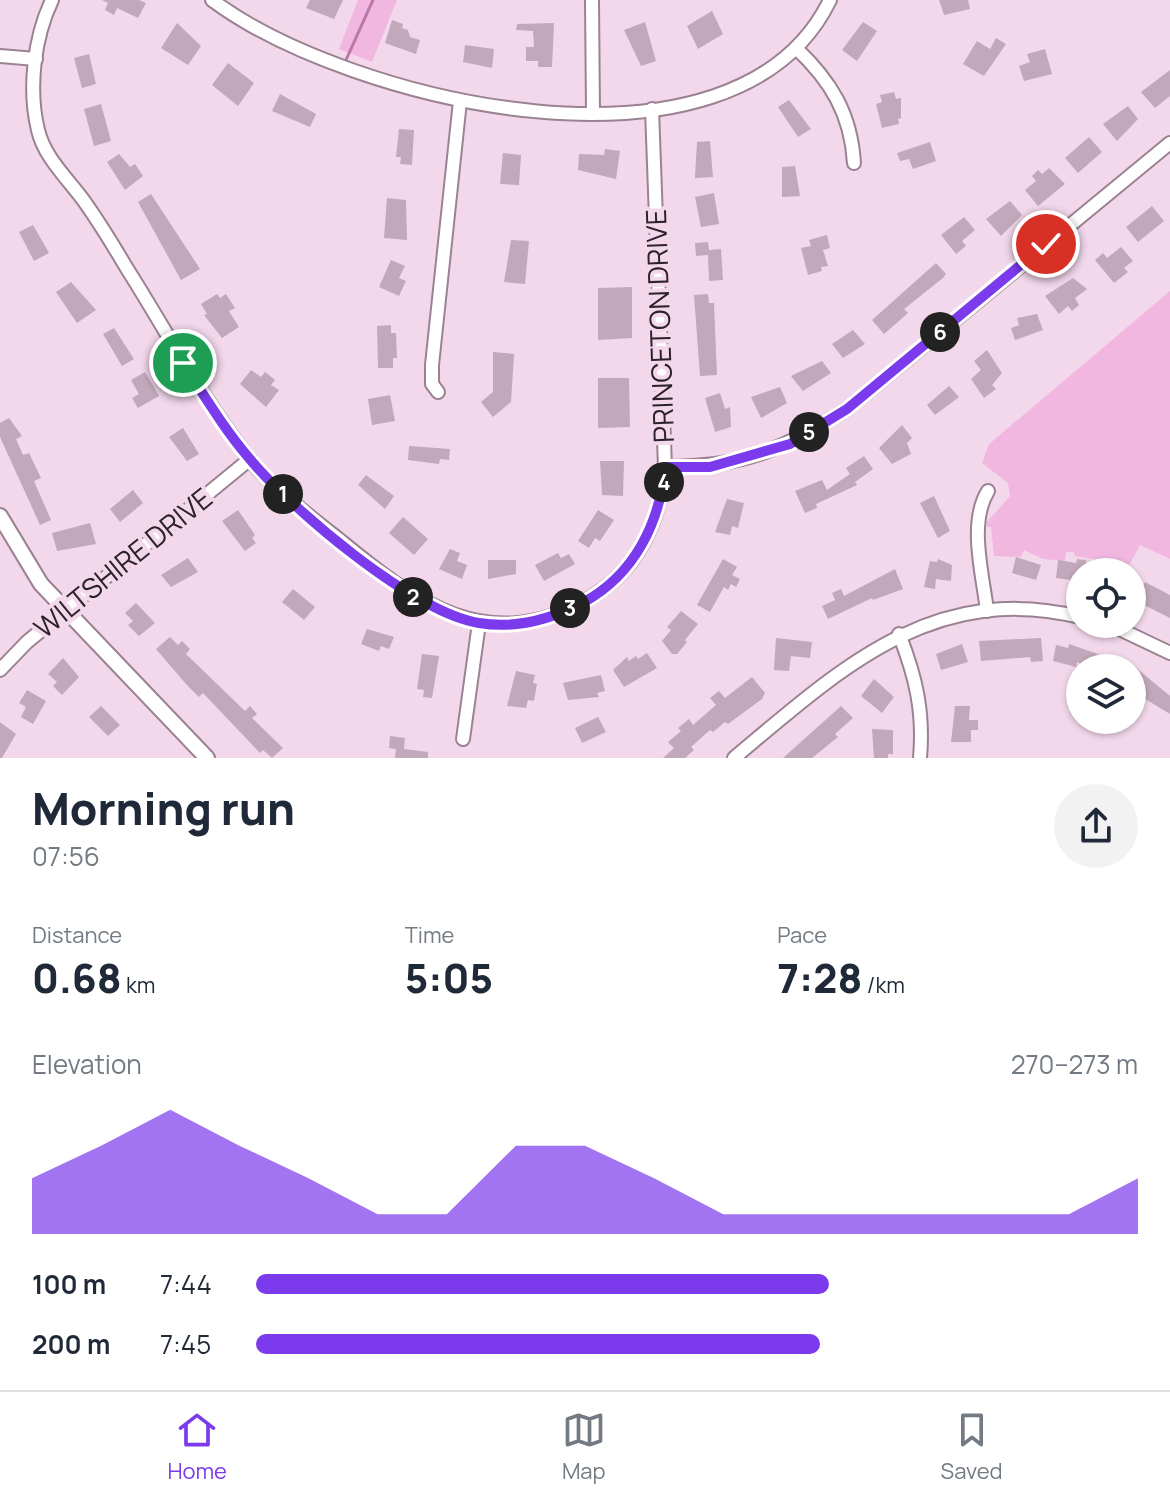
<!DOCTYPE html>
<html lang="en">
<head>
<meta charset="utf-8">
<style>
	:root { --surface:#fff; --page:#f2f2f3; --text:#1f2937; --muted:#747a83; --line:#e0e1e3; --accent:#7c3aed }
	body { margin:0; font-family:Manrope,sans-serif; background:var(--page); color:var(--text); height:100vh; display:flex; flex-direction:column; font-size:30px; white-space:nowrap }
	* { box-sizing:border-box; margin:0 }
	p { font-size:26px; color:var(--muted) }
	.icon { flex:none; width:44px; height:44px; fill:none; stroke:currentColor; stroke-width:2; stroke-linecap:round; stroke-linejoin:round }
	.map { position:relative; height:758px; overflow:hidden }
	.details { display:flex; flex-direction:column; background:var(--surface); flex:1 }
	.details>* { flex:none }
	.controls { position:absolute; left:1066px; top:558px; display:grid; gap:16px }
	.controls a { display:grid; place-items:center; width:80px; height:80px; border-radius:50%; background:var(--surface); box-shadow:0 2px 6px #0004; font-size:40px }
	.pin { position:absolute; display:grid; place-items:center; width:68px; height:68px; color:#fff; margin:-34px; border:4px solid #fff; border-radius:50%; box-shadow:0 2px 8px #0007 }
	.km { position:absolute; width:40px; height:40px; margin:-20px; border-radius:50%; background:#222; color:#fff; font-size:22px; line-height:40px; text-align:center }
	.round { display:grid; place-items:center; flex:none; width:84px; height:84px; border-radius:42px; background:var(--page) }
	.overview { display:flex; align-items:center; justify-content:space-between; height:136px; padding:0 32px }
	h1 { font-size:44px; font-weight:800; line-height:60px }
	.stats { display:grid; grid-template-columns:repeat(3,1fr); gap:12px; height:136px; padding:8px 32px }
	.stats div { display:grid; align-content:center }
	.stats b { font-size:40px; font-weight:800 }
	.stats small { font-size:22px; font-weight:400 }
	.stats p { font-size:22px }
	.chart { height:224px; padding:16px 32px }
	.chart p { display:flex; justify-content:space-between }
	.chart svg { width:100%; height:144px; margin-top:8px; fill:var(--accent); opacity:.7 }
	ul { padding:0 32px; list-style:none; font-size:26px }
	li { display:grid; grid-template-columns:128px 96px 1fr; align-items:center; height:60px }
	li i { height:20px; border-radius:10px; background:var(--accent) }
	.menu { display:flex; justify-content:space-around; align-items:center; height:112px; border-top:2px solid var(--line); background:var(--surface); font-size:22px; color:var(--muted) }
	.menu a { display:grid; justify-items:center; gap:4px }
	.menu .selected { color:var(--accent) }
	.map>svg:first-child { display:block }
	.green { fill:#f1b7e1 }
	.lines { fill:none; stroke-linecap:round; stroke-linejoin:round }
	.stream { stroke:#bc76aa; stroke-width:3 }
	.building { fill:#c2a8bb }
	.minor-casing { stroke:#9b8293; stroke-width:16 }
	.tertiary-casing { stroke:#9b8293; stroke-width:18 }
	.minor { stroke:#fff; stroke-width:12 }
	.tertiary { stroke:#fff; stroke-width:14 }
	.route-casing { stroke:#fff; stroke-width:16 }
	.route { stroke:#7c3aed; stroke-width:10 }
	.labels { text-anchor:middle; stroke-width:8; stroke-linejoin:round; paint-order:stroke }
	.street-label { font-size:28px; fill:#2c2229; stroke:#f3d8ec }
</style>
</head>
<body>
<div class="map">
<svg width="1170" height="758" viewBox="0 0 1170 758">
	<rect width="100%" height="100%" fill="#f3d8ec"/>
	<g class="green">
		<polygon points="358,0 397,0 372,62 339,49"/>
		<path d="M1170 291V559L1140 545 1129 566C1112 558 1093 560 1075 556L1074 552H1066L1065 561 1043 559 1024 550 1021 557 994 556 991 527H987V522L1010 496 1008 483 982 463 989 444Z"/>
	</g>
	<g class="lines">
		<polyline class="stream" points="346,60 373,0"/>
	</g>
	<g class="building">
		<polygon points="102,0 139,0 146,3 138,18 117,8 114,15 105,10 108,3"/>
		<polygon points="310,0 343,0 334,19 306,8"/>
		<polygon points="939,0 968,0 970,9 944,15"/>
		<polygon points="712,11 723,34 698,49 687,26"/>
		<polygon points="392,20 403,24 402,28 408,30 410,37 420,40 416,54 385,43"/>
		<polygon points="645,22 656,61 641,66 624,30"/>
		<polygon points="863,22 877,31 857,61 842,50"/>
		<polygon points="177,23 201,46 188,65 161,48"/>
		<polygon points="554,23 552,67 538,67 538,61 526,61 526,47 534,47 533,31 516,30 517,24"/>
		<polygon points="996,38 1006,44 984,76 963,64 977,41 990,49"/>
		<polygon points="465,45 494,49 492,68 463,62"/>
		<polygon points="1045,49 1052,74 1024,81 1019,66 1030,62 1027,54"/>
		<polygon points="89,54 96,84 82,88 74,58"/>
		<polygon points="228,63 254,83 238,106 212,85"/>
		<polygon points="1170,70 1170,96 1155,108 1141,92"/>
		<polygon points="894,92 896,99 901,98 901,118 898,119 899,124 882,128 876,104 882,102 880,95"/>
		<polygon points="280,94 316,114 310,127 272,111"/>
		<polygon points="789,100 811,129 798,137 778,107"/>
		<polygon points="101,104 111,141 94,146 84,109"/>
		<polygon points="1128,106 1138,119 1117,141 1103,124"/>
		<polygon points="399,129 414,130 412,165 400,164 401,157 396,157"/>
		<polygon points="1089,137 1102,152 1078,173 1065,158"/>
		<polygon points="710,141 713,177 695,178 697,142"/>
		<polygon points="930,142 936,161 913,169 909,159 900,161 897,153"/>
		<polygon points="605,149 620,151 616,179 578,170 579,154 604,155"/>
		<polygon points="503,153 521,155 519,185 500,184"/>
		<polygon points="119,154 130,167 135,164 143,176 125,190 107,162"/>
		<polygon points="795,166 800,196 782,197 782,167"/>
		<polygon points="1049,168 1065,184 1038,206 1025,190 1036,181 1032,176 1038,170 1042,174"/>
		<polygon points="714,193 719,224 701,227 695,197"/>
		<polygon points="151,194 200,269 181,280 138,202"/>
		<polygon points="387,198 406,200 407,240 384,238"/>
		<polygon points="1010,201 1022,215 1001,236 986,219"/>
		<polygon points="1152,206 1164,221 1138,242 1126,227"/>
		<polygon points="964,217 975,230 962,241 966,246 956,254 941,235"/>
		<polygon points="33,225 49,253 34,261 19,232"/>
		<polygon points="827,235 830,248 823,250 828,266 821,267 822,271 808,275 801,248 811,246 809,240"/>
		<polygon points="511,240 529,241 525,284 504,282"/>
		<polygon points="708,242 709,250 721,249 723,280 709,281 708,255 696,256 695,243"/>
		<polygon points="1121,247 1133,261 1124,268 1128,272 1114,283 1095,260 1103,253 1107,258"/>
		<polygon points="391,260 405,266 399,278 406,281 399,296 379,287"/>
		<polygon points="936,263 946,274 943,278 904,309 908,313 884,334 872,320"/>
		<polygon points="1073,278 1087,289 1075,298 1079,305 1072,311 1068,306 1059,314 1045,296"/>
		<polygon points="71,282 96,310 77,323 56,292"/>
		<polygon points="632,287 632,338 598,340 598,288"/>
		<polygon points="217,294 220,298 226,294 235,308 229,311 239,327 222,338 204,315 207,314 201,304"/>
		<polygon points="708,294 709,303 714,303 717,375 700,376 694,295"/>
		<polygon points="1037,314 1043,330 1015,340 1011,328 1019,325 1017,318"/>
		<polygon points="391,325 391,333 396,333 397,358 393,358 393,368 378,368 377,326"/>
		<polygon points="114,328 134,359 122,366 103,334"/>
		<polygon points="853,330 865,344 843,358 832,344"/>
		<polygon points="987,350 1002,373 992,385 996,389 984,398 971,379 981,370 974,361"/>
		<polygon points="493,352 514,354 511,402 493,417 481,402 493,392"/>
		<polygon points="822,361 831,373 803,391 791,376"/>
		<polygon points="251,370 261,377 265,372 275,380 271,385 279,390 266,407 240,384"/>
		<polygon points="145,372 159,396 138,408 132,398 139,394 131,380"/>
		<polygon points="598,378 629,378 630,427 598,428"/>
		<polygon points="949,386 959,397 935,415 927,405"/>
		<polygon points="780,387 787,403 761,418 751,397"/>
		<polygon points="720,393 725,409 730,407 731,427 715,432 705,398"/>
		<polygon points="390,395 395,421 372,425 368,399"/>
		<polygon points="9,418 22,436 16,439 23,455 29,453 41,478 34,481 51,520 40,525 0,437 0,423"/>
		<polygon points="902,425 912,438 907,443 911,454 892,464 879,448"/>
		<polygon points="183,428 199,454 187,461 169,437"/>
		<polygon points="409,446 450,449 449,460 440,459 439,464 408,460"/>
		<polygon points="864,456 873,469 855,482 857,485 816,504 817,508 805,513 795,491 822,480 827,490 850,474 846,468"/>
		<polygon points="600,461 624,461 623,496 602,495"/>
		<polygon points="366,475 394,496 385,509 358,485"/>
		<polygon points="133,490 143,503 120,522 110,509"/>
		<polygon points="934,496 950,531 938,538 920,503"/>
		<polygon points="727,499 744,503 738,528 732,526 730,535 715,532"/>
		<polygon points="238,510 255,535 252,538 256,543 245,551 222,521"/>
		<polygon points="598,510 614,520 600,541 595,538 589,548 578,541"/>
		<polygon points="403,517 428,539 414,555 389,533"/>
		<polygon points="90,523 96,544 57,551 52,533"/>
		<polygon points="450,549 460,553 457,561 467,565 462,579 439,569"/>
		<polygon points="558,553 561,558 569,554 575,564 544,581 535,565"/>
		<polygon points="1016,557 1041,565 1036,580 1012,573"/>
		<polygon points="188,558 198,572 171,587 161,575"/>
		<polygon points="723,559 737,567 732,575 740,579 736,587 731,584 728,590 724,587 710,612 697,605"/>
		<polygon points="938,559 952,565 951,581 936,579 935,589 924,587 930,561 937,562"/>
		<polygon points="1077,559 1086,560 1085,572 1080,572 1080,586 1071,585 1071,580 1056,578 1058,560 1076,563"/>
		<polygon points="488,560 516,560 516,574 488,579"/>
		<polygon points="895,569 903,589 873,600 872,598 828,619 822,606 835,600 832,593 841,589 844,596"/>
		<polygon points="1145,582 1170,595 1170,618 1136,601"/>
		<polygon points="293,589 315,607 304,620 282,602"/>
		<polygon points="136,603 155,623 139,636 128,625 133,621 125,613"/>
		<polygon points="681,611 698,624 685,640 687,642 677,654 672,654 662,641 671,630 667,627"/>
		<polygon points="367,629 394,637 389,649 381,646 379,651 361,644"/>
		<polygon points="170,637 178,645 182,641 190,649 186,654 245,711 250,706 257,714 252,718 283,748 272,758 263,750 260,753 203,693 199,697 186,684 156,649"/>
		<polygon points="776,638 812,642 810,658 791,656 789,671 774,670"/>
		<polygon points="1041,638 1043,661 1031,662 1030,657 981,661 979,641"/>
		<polygon points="962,644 968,662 941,670 936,654"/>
		<polygon points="1069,644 1135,667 1170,696 1170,714 1132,691 1132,668 1094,668 1077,662 1076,667 1053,661 1056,645 1068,648"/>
		<polygon points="647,653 657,668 624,687 613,670 627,657 629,661 636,656 638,659"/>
		<polygon points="422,654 439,656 432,698 423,697 424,690 417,689"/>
		<polygon points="63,658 79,677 62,695 53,686 57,682 48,674"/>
		<polygon points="516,671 535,675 533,683 537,684 534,701 528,700 526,708 507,706"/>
		<polygon points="601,675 605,691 597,693 599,697 568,700 563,683"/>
		<polygon points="752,677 765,693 762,699 728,724 725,722 713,732 710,730 691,747 694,750 685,758 663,758 674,748 668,742 681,731 678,728 689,719 693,725 716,705 710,698 719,691 725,698"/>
		<polygon points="874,679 894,697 882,713 861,696"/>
		<polygon points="27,690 46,701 33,724 21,717 26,707 19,703"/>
		<polygon points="101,706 120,725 108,736 89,717"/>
		<polygon points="841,706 853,718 835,734 838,737 812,758 783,758"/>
		<polygon points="955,706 970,706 969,720 978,720 978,730 971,730 971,742 951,742"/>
		<polygon points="598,717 606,732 582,743 575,728"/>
		<polygon points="0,722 16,734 2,758 0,758"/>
		<polygon points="872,729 893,730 893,754 888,754 888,758 874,758"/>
		<polygon points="390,736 405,738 404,749 428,752 428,758 395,758 396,749 389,748"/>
	</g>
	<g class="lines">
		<g class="minor-casing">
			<g id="minor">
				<path d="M52 0C34 38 28 89 38 130 44 157 68 179 84 201 99 222 113 245 126 267 166 330 201 397 247 456 273 489 308 515 341 541 416 603 487 655 585 601 636 573 660 523 665 467L652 109"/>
				<path d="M212 0C349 102 735 195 830 0"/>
				<polyline points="592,0 593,112"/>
				<path d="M796 48C831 81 851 114 854 163"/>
				<polyline points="0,56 36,59"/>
				<polyline points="438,392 432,384 432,365 460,101"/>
				<path d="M665 467C745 467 781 450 847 409L1170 143"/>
				<path d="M987 611C983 575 968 523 988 491"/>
				<polyline points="1109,624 1170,653"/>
				<path d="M899 634C916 677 924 712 920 758"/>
				<polyline points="0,670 27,642 250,459"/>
				<polyline points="463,739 479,623"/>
				<path d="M734 758C838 671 932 581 1080 617"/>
			</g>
		</g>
		<g class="tertiary-casing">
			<polyline id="tertiary" points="0,516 41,584 207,758"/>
		</g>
		<use href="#minor" class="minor"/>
		<use href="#tertiary" class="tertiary"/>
	</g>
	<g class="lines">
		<g class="route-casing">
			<path id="route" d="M183 363C204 395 224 429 249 458 291 509 414 613 479 623 515 629 552 619 584 602 635 574 660 522 665 467H710L790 444 847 409 1046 244"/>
		</g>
		<use href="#route" class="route"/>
	</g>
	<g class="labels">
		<g class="street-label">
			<text transform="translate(660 326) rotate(-92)" y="10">PRINCETON DRIVE</text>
			<text transform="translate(123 563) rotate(-39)" y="10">WILTSHIRE DRIVE</text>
		</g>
	</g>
</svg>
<div class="controls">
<a><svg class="icon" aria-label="locate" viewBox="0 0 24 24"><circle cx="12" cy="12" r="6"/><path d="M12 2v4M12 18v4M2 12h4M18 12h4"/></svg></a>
<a><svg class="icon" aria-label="layers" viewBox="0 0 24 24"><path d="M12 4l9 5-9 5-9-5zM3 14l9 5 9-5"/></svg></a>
</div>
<div class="pin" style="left:183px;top:363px;background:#1e9e55"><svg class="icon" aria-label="arrive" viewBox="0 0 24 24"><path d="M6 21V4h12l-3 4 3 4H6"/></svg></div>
<div class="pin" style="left:1046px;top:244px;background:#d93025"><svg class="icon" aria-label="check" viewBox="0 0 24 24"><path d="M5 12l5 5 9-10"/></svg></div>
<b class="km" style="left:283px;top:494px">1</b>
<b class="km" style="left:413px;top:597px">2</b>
<b class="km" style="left:570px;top:608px">3</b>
<b class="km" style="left:664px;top:482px">4</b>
<b class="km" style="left:809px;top:432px">5</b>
<b class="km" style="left:940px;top:332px">6</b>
</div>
<section class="details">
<div class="overview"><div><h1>Morning run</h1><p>07:56</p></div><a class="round"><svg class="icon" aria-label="share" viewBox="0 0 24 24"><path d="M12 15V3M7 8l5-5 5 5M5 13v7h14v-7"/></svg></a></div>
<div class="stats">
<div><p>Distance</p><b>0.68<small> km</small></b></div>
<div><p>Time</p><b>5:05</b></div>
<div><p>Pace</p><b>7:28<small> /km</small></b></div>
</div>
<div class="chart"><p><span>Elevation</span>270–273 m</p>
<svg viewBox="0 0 160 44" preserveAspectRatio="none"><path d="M0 44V27L10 17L20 6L30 17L40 27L50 38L60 38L70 17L80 17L90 27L100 38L110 38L120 38L130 38L140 38L150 38L160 27V44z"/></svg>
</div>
<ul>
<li><b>100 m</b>7:44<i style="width:65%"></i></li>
<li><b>200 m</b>7:45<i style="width:64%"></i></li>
</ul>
</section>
<nav class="menu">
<a class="selected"><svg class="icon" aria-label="home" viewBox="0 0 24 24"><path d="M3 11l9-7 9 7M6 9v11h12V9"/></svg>Home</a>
<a><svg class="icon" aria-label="map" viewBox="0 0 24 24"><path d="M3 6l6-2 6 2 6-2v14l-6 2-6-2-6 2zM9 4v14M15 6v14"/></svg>Map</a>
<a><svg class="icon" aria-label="saved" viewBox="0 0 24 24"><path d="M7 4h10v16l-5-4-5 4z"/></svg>Saved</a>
</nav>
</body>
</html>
